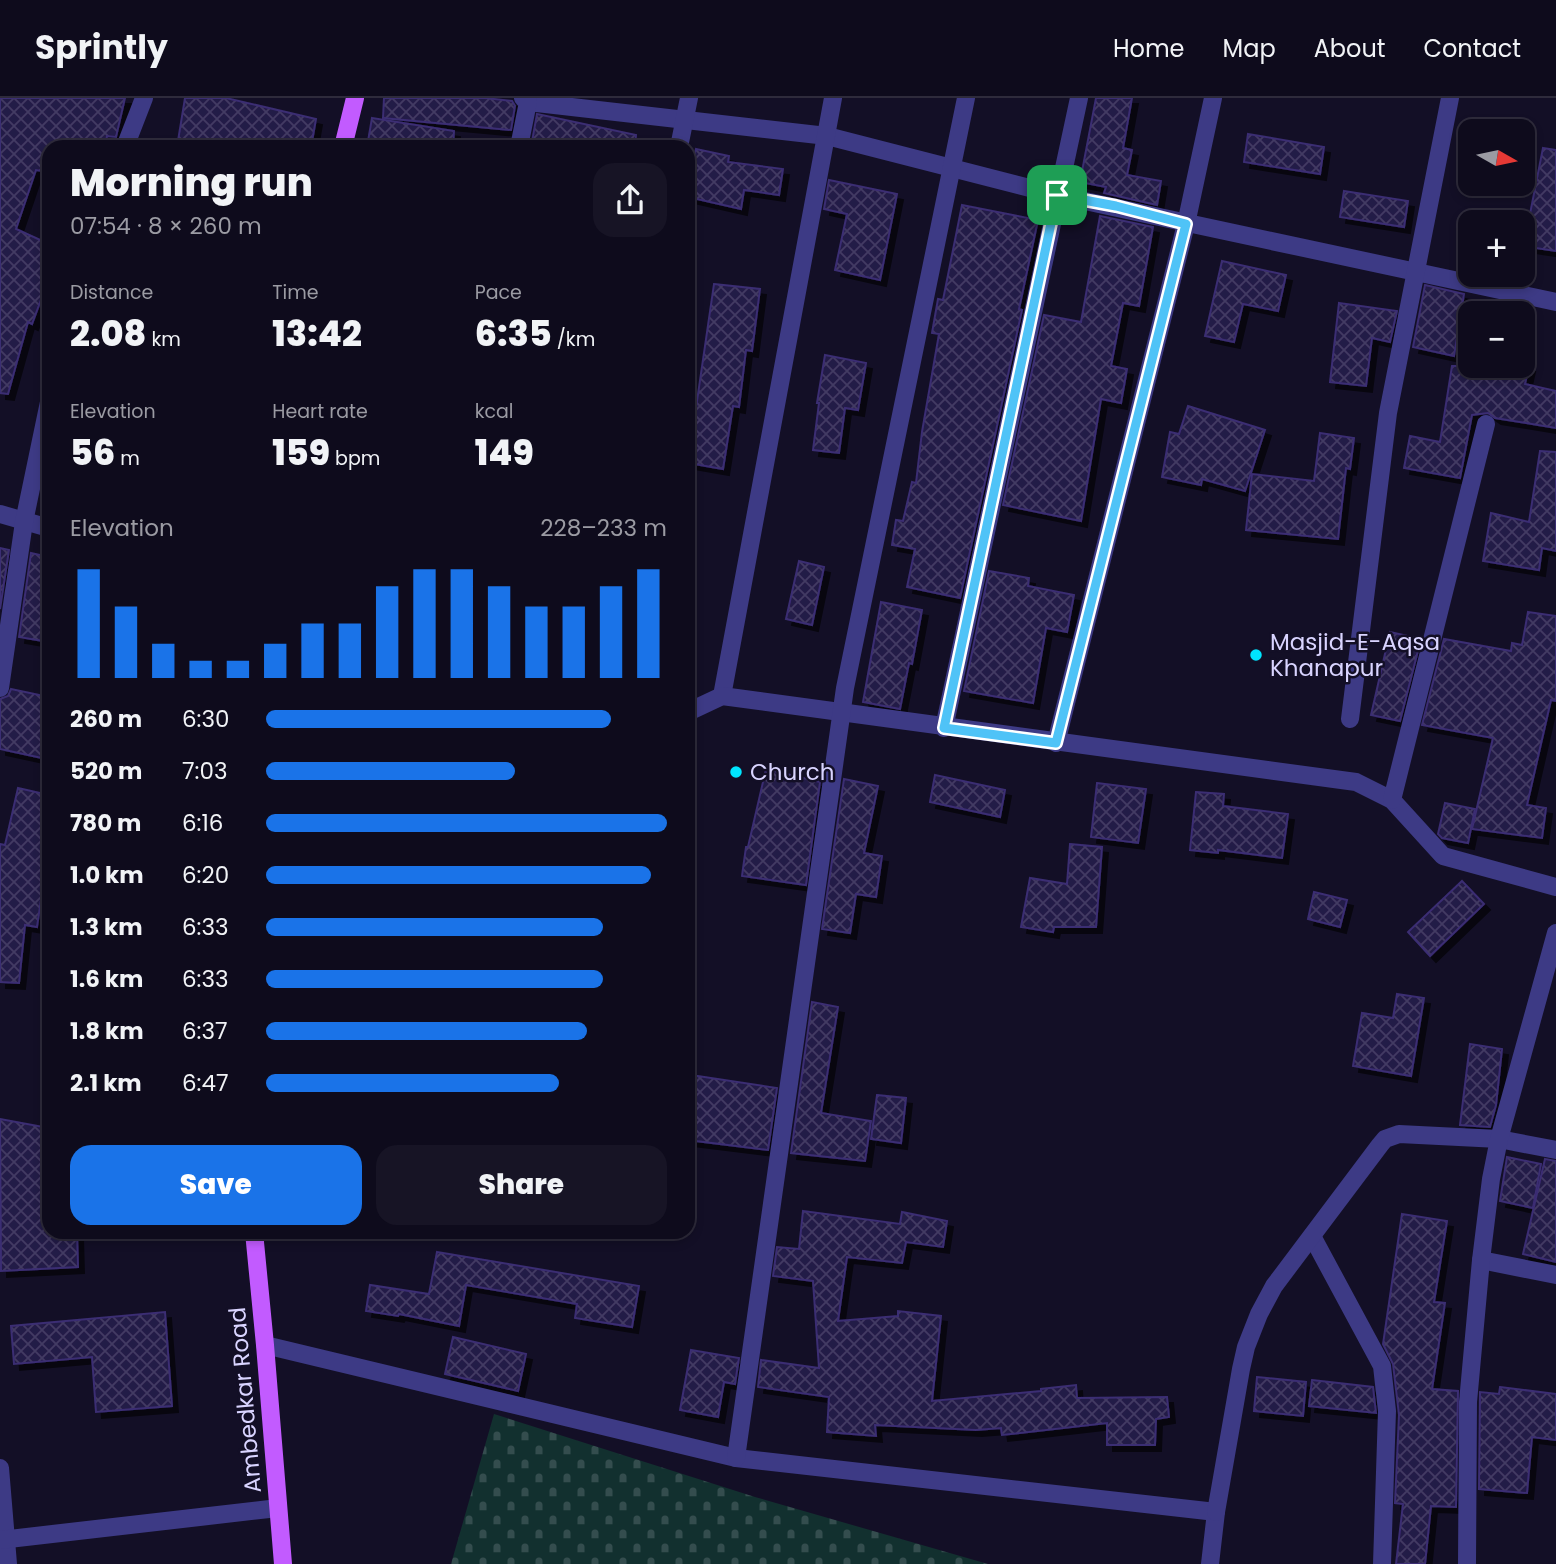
<!DOCTYPE html>
<html lang="en">
<head>
<meta charset="utf-8">
<style>
	:root { --surface:#0e0b1c; --page:#171425; --text:#f1f3f6; --muted:#9b9ba3; --line:#2e2b3b; --accent:#1a73e8 }
	body { margin:0; font-family:Poppins,sans-serif; background:var(--page); color:var(--text); height:100vh; display:flex; flex-direction:column; font-size:26px; white-space:nowrap }
	* { box-sizing:border-box; margin:0 }
	p { font-size:23px; color:var(--muted) }
	.icon { flex:none; width:38px; height:38px; fill:none; stroke:currentColor; stroke-width:2; stroke-linecap:round; stroke-linejoin:round }
	.map { position:relative; flex:1; overflow:hidden }
	.side { position:absolute; left:42px; top:42px; width:653px; height:1099px; display:flex; flex-direction:column; background:var(--surface); border-radius:21px; box-shadow:0 4px 10px #0003,0 0 0 2px var(--line) }
	.side>* { flex:none }
	.needle { width:46px; rotate:99deg }
	.tools { position:absolute; left:1458px; top:21px; display:grid; gap:14px }
	.tools a { display:grid; place-items:center; width:77px; height:77px; border-radius:14px; background:var(--surface); box-shadow:0 4px 10px #0003,0 0 0 2px var(--line); font-size:35px }
	.pin { position:absolute; display:grid; place-items:center; width:60px; height:60px; color:#fff; margin:-30px; border-radius:14px; box-shadow:0 4px 10px #0006 }
	.round { display:grid; place-items:center; flex:none; width:74px; height:74px; border-radius:21px; background:var(--page) }
	.head { display:flex; align-items:center; justify-content:space-between; height:119px; padding:0 28px }
	h1 { font-size:38px; font-weight:800; line-height:52px }
	.metrics { display:grid; grid-template-columns:repeat(3,1fr); gap:10px; height:119px; padding:7px 28px }
	.metrics div { display:grid; align-content:center }
	.metrics b { font-size:35px; font-weight:800 }
	.metrics small { font-size:19px; font-weight:400 }
	.metrics p { font-size:19px }
	.chart { height:196px; padding:14px 28px }
	.chart p { display:flex; justify-content:space-between }
	.chart svg { width:100%; height:126px; margin-top:7px; stroke:var(--accent); stroke-width:6 }
	.cta { display:flex; gap:14px; margin-top:auto; padding:14px 28px }
	.cta a { flex:1; height:80px; border-radius:21px; background:var(--accent); color:#fff; font-size:28px; font-weight:800; line-height:80px; text-align:center }
	.cta a+a { background:var(--page); color:var(--text) }
	ul { padding:0 28px; list-style:none; font-size:23px }
	li { display:grid; grid-template-columns:112px 84px 1fr; align-items:center; height:52px }
	li i { height:18px; border-radius:9px; background:var(--accent) }
	header { display:flex; align-items:center; gap:42px; box-sizing:border-box; height:98px; padding:0 35px; background:var(--surface); border-bottom:2px solid var(--line) }
	header strong { font-size:33px }
	nav { display:flex; gap:38px; margin-inline-start:auto; font-size:24px }
	.map>svg:first-child { display:block }
	.cemetery { fill:url(#cemetery-stones) }
	.building { fill:url(#building-cross-hatch); stroke:#3b2d73; stroke-width:2; filter:url(#shadow) }
	.lines { fill:none; stroke-linecap:round; stroke-linejoin:round }
	.minor { stroke:#3d3a85; stroke-width:18 }
	.primary { stroke:#c25bff; stroke-width:18 }
	.route-casing { stroke:#fff; stroke-width:14 }
	.route { stroke:#4fc3f7; stroke-width:9 }
	.poi-dot { fill:#00e5ff; stroke:#130f26; stroke-width:2.5 }
	.labels { text-anchor:middle; stroke-width:5; stroke-linejoin:round; paint-order:stroke }
	.poi-label { font-size:23px; fill:#d9d4ff; stroke:#130f26; text-anchor:start }
	.street-label { font-size:23px; fill:#d9d4ff; stroke:#130f26 }
</style>
</head>
<body>
<header>
<strong>Sprintly</strong>
<nav><a>Home</a><a>Map</a><a>About</a><a>Contact</a></nav>
</header>
<div class="map">
<svg width="1556" height="1466" viewBox="0 0 1556 1466">
	<defs>
		<pattern id="cemetery-stones" width="16" height="16" patternUnits="userSpaceOnUse" patternTransform="scale(1.75)"><rect width="16" height="16" fill="#12302f"/><path d="M2 7V4a2 2 0 0 1 4 0v3zM10 15v-3a2 2 0 0 1 4 0v3z" fill="#344d4e"/></pattern>
		<pattern id="building-cross-hatch" width="8" height="8" patternUnits="userSpaceOnUse" patternTransform="scale(1.75)"><rect width="8" height="8" fill="#241b47"/><path d="M0 0l8 8M0 8l8-8" fill="none" stroke="#433b63"/></pattern>
		<filter id="shadow"><feDropShadow dx="6" dy="6" stdDeviation="0" flood-color="#0009"/></filter>
	</defs>
	<rect width="100%" height="100%" fill="#130f26"/>
	<polygon class="cemetery" points="494,1316 755,1399 988,1466 451,1466"/>
	<g class="building">
		<polygon points="0,0 125,0 116,39 107,38 105,49 49,49 49,74 36,72 16,131 49,146 49,180 32,226 28,224 8,296 0,295"/>
		<polygon points="185,0 226,0 316,21 311,49 240,49 211,42 210,49 177,49"/>
		<polygon points="384,0 485,0 512,3 515,8 511,32 383,20"/>
		<polygon points="1096,0 1132,0 1123,50 1132,52 1127,77 1161,83 1157,107 1104,95 1106,89 1080,84"/>
		<polygon points="537,16 636,37 635,49 531,49"/>
		<polygon points="372,20 454,33 453,49 367,49"/>
		<polygon points="1248,36 1324,49 1320,76 1244,64"/>
		<polygon points="1543,50 1556,52 1556,153 1522,148 1522,114 1530,116"/>
		<polygon points="696,51 729,58 728,64 783,71 779,97 744,92 741,111 688,99 688,58 694,59"/>
		<polygon points="829,82 897,96 880,182 835,172 847,116 824,111"/>
		<polygon points="1344,93 1408,103 1404,129 1340,119"/>
		<polygon points="962,107 1038,122 1019,211 1022,212 960,500 907,489 915,451 892,447 896,422 903,423 912,384 916,385 922,334 939,236 932,235 938,201 943,202"/>
		<polygon points="1100,118 1153,129 1139,208 1123,205 1111,268 1127,271 1121,305 1101,301 1081,423 1003,407 1044,217 1081,224"/>
		<polygon points="1222,163 1286,177 1278,213 1243,206 1234,244 1205,238"/>
		<polygon points="714,186 760,191 752,253 746,252 739,309 733,308 723,371 688,365"/>
		<polygon points="1425,187 1464,196 1454,258 1413,249"/>
		<polygon points="1339,205 1397,213 1390,244 1372,240 1366,288 1330,284"/>
		<polygon points="825,257 866,265 858,312 845,310 839,355 813,352 819,305 817,305"/>
		<polygon points="1452,268 1529,268 1525,286 1556,293 1556,330 1495,320 1488,315 1472,317 1460,380 1404,370 1410,338 1440,344"/>
		<polygon points="1188,308 1265,332 1245,393 1202,381 1201,387 1162,379 1170,334 1179,336"/>
		<polygon points="1320,335 1354,340 1350,371 1346,370 1338,441 1246,432 1252,376 1314,383"/>
		<polygon points="1540,353 1556,354 1556,453 1542,450 1539,472 1483,463 1491,415 1529,424"/>
		<polygon points="0,450 9,452 0,511"/>
		<polygon points="31,455 49,459 49,544 19,539"/>
		<polygon points="799,463 824,469 812,527 786,521"/>
		<polygon points="989,473 1029,480 1028,488 1074,497 1067,534 1046,530 1033,605 964,593"/>
		<polygon points="881,504 922,512 912,566 909,565 900,611 863,604"/>
		<polygon points="1528,514 1556,518 1556,603 1551,602 1527,707 1546,710 1542,740 1472,731 1493,640 1422,627 1444,541 1511,553 1512,545 1522,547"/>
		<polygon points="1390,534 1421,541 1400,623 1371,617"/>
		<polygon points="11,591 49,599 49,625 42,660 0,651 0,601 8,598"/>
		<polygon points="766,671 820,684 806,787 742,778 746,749 748,749"/>
		<polygon points="935,677 1005,692 1000,719 930,704"/>
		<polygon points="844,681 878,688 864,755 882,758 876,799 856,796 850,835 822,831"/>
		<polygon points="1097,685 1146,691 1138,745 1091,739"/>
		<polygon points="18,690 49,697 49,747 37,829 25,827 19,885 0,884 0,746 5,747"/>
		<polygon points="1196,694 1224,696 1223,708 1288,716 1282,760 1218,752 1218,755 1190,752"/>
		<polygon points="1445,705 1475,711 1468,745 1442,740 1438,736"/>
		<polygon points="1070,746 1102,749 1096,829 1054,829 1053,834 1021,829 1030,780 1067,786"/>
		<polygon points="1462,783 1484,806 1430,858 1408,834"/>
		<polygon points="1314,794 1347,802 1340,829 1308,821"/>
		<polygon points="1397,896 1424,900 1411,978 1353,968 1362,915 1393,920"/>
		<polygon points="812,904 838,909 821,1015 871,1023 865,1063 791,1055"/>
		<polygon points="1470,946 1502,951 1496,1007 1490,1029 1460,1027"/>
		<polygon points="691,977 777,990 768,1052 688,1042 688,999"/>
		<polygon points="877,997 906,1000 901,1045 871,1041"/>
		<polygon points="0,1021 49,1030 49,1136 77,1134 78,1169 1,1173"/>
		<polygon points="1507,1059 1541,1066 1533,1110 1500,1103"/>
		<polygon points="1545,1061 1556,1063 1556,1164 1523,1156"/>
		<polygon points="803,1113 900,1126 902,1114 947,1123 943,1149 906,1144 902,1165 847,1159 838,1223 898,1218 898,1213 941,1218 932,1303 1041,1293 1041,1291 1076,1287 1077,1300 1167,1299 1169,1319 1156,1321 1155,1347 1107,1347 1107,1325 1002,1337 1001,1330 976,1332 875,1327 876,1338 827,1334 829,1299 758,1289 761,1262 819,1270 813,1183 773,1178 777,1149 799,1151"/>
		<polygon points="1402,1116 1447,1123 1434,1204 1445,1205 1432,1291 1458,1293 1456,1409 1431,1408 1425,1466 1396,1466 1403,1406 1395,1405 1399,1317 1393,1266 1383,1246"/>
		<polygon points="437,1154 639,1188 632,1229 575,1220 577,1206 466,1187 459,1228 399,1216 398,1218 366,1213 370,1187 429,1196"/>
		<polygon points="165,1214 172,1308 96,1314 92,1259 14,1266 11,1228"/>
		<polygon points="453,1239 526,1256 518,1293 445,1276"/>
		<polygon points="691,1252 739,1260 735,1286 724,1284 718,1319 680,1312"/>
		<polygon points="1257,1279 1306,1284 1303,1318 1254,1313"/>
		<polygon points="1312,1282 1373,1289 1376,1315 1309,1308"/>
		<polygon points="1500,1289 1556,1296 1556,1342 1532,1339 1527,1395 1479,1391 1480,1294 1499,1296"/>
	</g>
	<g class="lines">
		<g class="minor">
			<polyline points="528,4 827,38 1057,97 1556,204"/>
			<polyline points="125,49 144,0"/>
			<polyline points="519,49 528,4 523,0"/>
			<polyline points="679,49 689,0"/>
			<polyline points="0,416 49,430"/>
			<polyline points="0,590 24,424 49,304"/>
			<polyline points="722,598 833,0"/>
			<polyline points="688,614 722,598 1356,684 1392,702 1443,758 1556,789"/>
			<polyline points="1350,621 1388,315 1450,0"/>
			<polyline points="944,630 1079,0"/>
			<polyline points="1056,645 1186,126 1213,0"/>
			<polyline points="1392,702 1486,326"/>
			<polyline points="1312,1138 1382,1268 1387,1313 1382,1466"/>
			<polyline points="1481,1162 1556,1177"/>
			<polyline points="265,1247 736,1360 1216,1414 1210,1466"/>
			<polyline points="736,1360 845,590 966,0"/>
			<polyline points="0,1370 8,1466"/>
			<polyline points="1216,1414 1241,1271 1246,1249 1259,1216 1274,1188 1380,1047 1385,1041 1399,1036 1499,1041 1556,1052"/>
			<polyline points="0,1442 278,1410"/>
			<polyline points="1467,1466 1468,1304 1481,1162 1491,1081 1499,1041 1556,835"/>
		</g>
		<g class="primary">
			<polyline points="343,49 355,0"/>
			<polyline points="254,1134 265,1247 283,1466"/>
		</g>
	</g>
	<g class="lines">
		<g class="route-casing">
			<polygon id="route" points="1057,97 1116,108 1186,126 1056,645 944,630"/>
		</g>
		<use href="#route" class="route"/>
	</g>
	<g class="poi-dot">
		<circle cx="1256" cy="557" r="7"/>
		<circle cx="736" cy="674" r="7"/>
	</g>
	<g class="labels">
		<g class="poi-label">
			<text x="1270" y="552">Masjid-E-Aqsa<tspan x="1270" dy="26">Khanapur</tspan></text>
			<text x="750" y="682">Church</text>
		</g>
		<g class="street-label">
			<text transform="translate(245 1302) rotate(-95)" y="8">Ambedkar Road</text>
		</g>
	</g>
</svg>
<div class="tools">
<a><svg class="needle" viewBox="-14 -14 28 28"><path d="M0-13l5 13h-10z" fill="#e53935"/><path d="M0 13l5-13h-10z" fill="#9b9ba3"/></svg></a>
<a>+</a>
<a>−</a>
</div>
<div class="pin" style="left:1057px;top:97px;background:#1e9e55"><svg class="icon" aria-label="arrive" viewBox="0 0 24 24"><path d="M6 21V4h12l-3 4 3 4H6"/></svg></div>
<section class="side">
<div class="head"><div><h1>Morning run</h1><p>07:54 · 8 × 260 m</p></div><a class="round"><svg class="icon" aria-label="share" viewBox="0 0 24 24"><path d="M12 15V3M7 8l5-5 5 5M5 13v7h14v-7"/></svg></a></div>
<div class="metrics">
<div><p>Distance</p><b>2.08<small> km</small></b></div>
<div><p>Time</p><b>13:42</b></div>
<div><p>Pace</p><b>6:35<small> /km</small></b></div>
</div>
<div class="metrics">
<div><p>Elevation</p><b>56<small> m</small></b></div>
<div><p>Heart rate</p><b>159<small> bpm</small></b></div>
<div><p>kcal</p><b>149</b></div>
</div>
<div class="chart"><p><span>Elevation</span>228–233 m</p>
<svg viewBox="0 0 160 44" preserveAspectRatio="none"><path d="M5 44V6M15 44V19M25 44V32M35 44V38M45 44V38M55 44V32M65 44V25M75 44V25M85 44V12M95 44V6M105 44V6M115 44V12M125 44V19M135 44V19M145 44V12M155 44V6"/></svg>
</div>
<ul>
<li><b>260 m</b>6:30<i style="width:86%"></i></li>
<li><b>520 m</b>7:03<i style="width:62%"></i></li>
<li><b>780 m</b>6:16<i style="width:100%"></i></li>
<li><b>1.0 km</b>6:20<i style="width:96%"></i></li>
<li><b>1.3 km</b>6:33<i style="width:84%"></i></li>
<li><b>1.6 km</b>6:33<i style="width:84%"></i></li>
<li><b>1.8 km</b>6:37<i style="width:80%"></i></li>
<li><b>2.1 km</b>6:47<i style="width:73%"></i></li>
</ul>
<div class="cta"><a>Save</a><a>Share</a></div>
</section>
</div>
</body>
</html>
